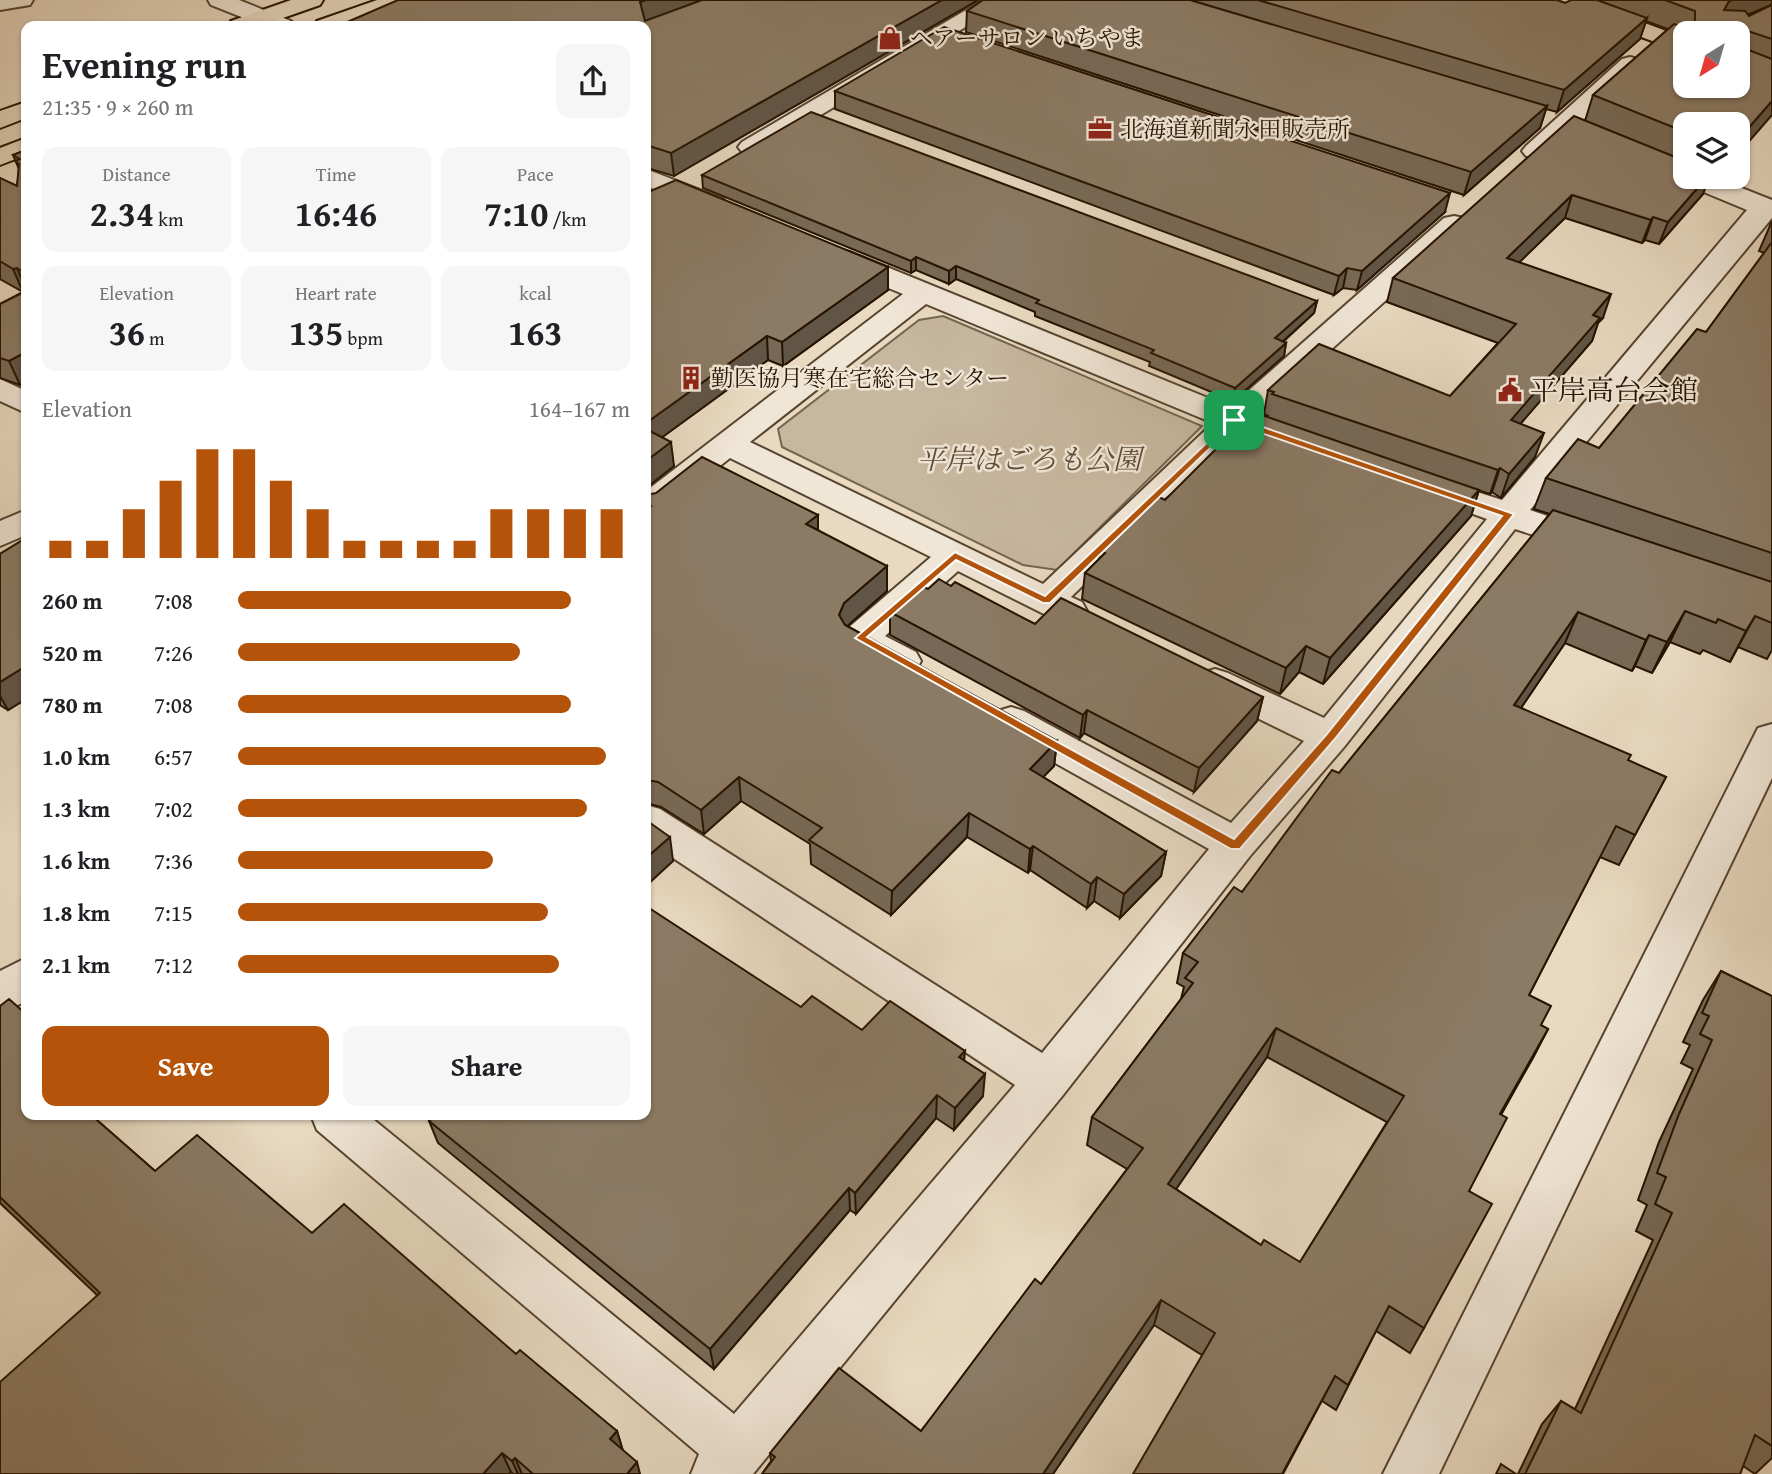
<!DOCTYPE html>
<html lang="en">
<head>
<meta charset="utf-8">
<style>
	:root { --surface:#fff; --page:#f6f6f6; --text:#202124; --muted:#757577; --accent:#b45309 }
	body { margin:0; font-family:"Gentium Book Plus","Noto Serif JP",serif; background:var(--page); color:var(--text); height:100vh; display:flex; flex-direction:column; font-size:26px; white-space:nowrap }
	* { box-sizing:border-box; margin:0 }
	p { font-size:23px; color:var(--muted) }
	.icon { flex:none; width:38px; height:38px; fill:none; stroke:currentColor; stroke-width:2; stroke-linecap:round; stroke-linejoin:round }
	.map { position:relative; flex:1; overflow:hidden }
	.details { position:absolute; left:21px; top:21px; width:630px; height:1099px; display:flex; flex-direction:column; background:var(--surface); border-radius:14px; box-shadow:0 2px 5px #0004 }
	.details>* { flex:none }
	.needle { width:46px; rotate:217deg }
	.tools { position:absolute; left:1673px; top:21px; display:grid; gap:14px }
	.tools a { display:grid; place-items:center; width:77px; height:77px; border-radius:14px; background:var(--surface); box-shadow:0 2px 5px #0004; font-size:35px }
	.pin { position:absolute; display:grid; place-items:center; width:60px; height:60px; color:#fff; margin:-30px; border-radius:14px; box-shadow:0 4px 10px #0006 }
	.round { display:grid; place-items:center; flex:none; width:74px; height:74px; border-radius:14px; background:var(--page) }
	.headline { display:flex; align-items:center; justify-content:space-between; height:119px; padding:0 21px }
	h1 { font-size:38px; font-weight:600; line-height:52px }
	.figures { display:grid; grid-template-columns:repeat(3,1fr); gap:10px; height:119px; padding:7px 21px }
	.figures div { display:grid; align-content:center; border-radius:14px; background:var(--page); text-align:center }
	.figures b { font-size:35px; font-weight:600 }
	.figures small { font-size:19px; font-weight:400 }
	.figures p { font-size:19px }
	.chart { height:196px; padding:14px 21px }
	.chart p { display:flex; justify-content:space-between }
	.chart svg { width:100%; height:126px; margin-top:7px; stroke:var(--accent); stroke-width:6 }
	.primary-button { display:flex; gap:14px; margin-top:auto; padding:14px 21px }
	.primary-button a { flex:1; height:80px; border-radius:14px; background:var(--accent); color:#fff; font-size:28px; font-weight:600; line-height:80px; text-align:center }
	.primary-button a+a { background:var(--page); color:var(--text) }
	ul { padding:0 21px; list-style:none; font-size:23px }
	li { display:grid; grid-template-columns:112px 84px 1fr; align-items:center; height:52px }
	li i { height:18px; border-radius:9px; background:var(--accent) }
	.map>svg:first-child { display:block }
	.green { fill:#c7b79f; stroke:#766550; stroke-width:2 }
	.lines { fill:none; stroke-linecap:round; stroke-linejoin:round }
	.minor-casing { stroke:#564430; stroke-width:4 }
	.major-casing { stroke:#261300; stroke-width:4 }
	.minor { fill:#f0e6d6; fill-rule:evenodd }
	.major { fill:#e8d9c0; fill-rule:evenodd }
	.wall { fill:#786956; stroke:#261300; stroke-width:2; fill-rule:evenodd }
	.shaded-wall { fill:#615546; stroke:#261300; stroke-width:2 }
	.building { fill:#8b7a64; stroke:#261300; stroke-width:2; fill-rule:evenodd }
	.route { fill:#b45309; stroke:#fff; stroke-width:2; fill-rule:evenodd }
	.labels { text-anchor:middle; stroke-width:5; stroke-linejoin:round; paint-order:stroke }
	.far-poi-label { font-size:23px; fill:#261300; stroke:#f0e6d6; text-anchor:start }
	.poi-label { font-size:28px; fill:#261300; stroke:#f0e6d6; text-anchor:start }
	.park-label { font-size:28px; font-style:italic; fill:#5e4c38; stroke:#f0e6d6 }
</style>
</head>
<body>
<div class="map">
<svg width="1772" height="1474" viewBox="0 0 1772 1474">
	<rect width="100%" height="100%" fill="#e8d9c0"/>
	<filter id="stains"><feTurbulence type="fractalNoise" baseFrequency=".00286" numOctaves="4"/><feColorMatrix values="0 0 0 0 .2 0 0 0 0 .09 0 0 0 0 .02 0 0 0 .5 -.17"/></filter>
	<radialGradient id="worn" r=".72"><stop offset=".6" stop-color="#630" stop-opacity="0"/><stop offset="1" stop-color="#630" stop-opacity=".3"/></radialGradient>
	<polygon class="green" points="943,316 1202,426 1057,570 1023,565 782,447 778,429 919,320"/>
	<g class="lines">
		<g class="minor-casing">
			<g id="minor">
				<polygon points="0,0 33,0 30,5 0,10"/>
				<polygon points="208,0 239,0 291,21 295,26 264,26 211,5"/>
				<polygon points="983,0 1010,0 760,152 742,152 738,147 742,142"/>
				<polygon points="1630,57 1638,59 1642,64 1638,69 1544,156 1526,156 1522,151 1526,146 1622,59"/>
				<polygon points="646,169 723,199 726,205 723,211 713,213 646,186"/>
				<polygon points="1682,171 1685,171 1685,177 1714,177 1772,200 1772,218 1530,510 1603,535 1608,543 1603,551 1591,554 1515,529 1344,747 1250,856 1063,1095 753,1474 691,1474 699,1454 317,1130 311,1115 368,1115 734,1414 1015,1085 646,840 646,805 660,809 1042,1053 1209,849 998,731 992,721 998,711 1011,707 1024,711 1231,823 1304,741 1202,691 1196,682 1202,673 1215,669 1228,673 1324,718 1487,519 1415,493 1410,486 1415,479 1427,476 1502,500 1747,210 1682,183 1678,177"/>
				<path d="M1454 216 1464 218 1468 224 1464 230 1256 417 1301 433 1306 440 1301 447 1290 450 1239 433 1071 597 1082 602 1087 611 1082 620 1069 623 1056 620 958 571 885 636 916 652 921 661 916 670 903 674 847 647 842 638 847 629 931 557 730 458 658 515 646 518V491L903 294 830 264 826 258 830 252 840 250 850 252 1230 407 1444 218ZM926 304 1213 423 1043 584 750 442Z"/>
				<polygon points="0,379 26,391 26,413 0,401"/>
				<polygon points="26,510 26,535 0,546 0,521"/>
				<polygon points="1772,724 1772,778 1439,1474 1383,1474 1753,738 1758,728"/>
				<polygon points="26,958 26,1001 0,1014 0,971"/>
			</g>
		</g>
		<g class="major-casing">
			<g id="major">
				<polygon points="291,0 323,0 320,5 260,26 227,26 231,21"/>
				<polygon points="377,0 409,0 406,5 346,26 313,26 317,21"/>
				<polygon points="1551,0 1583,0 1685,38 1685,53 1554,5"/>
				<polygon points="26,102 26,118 0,128 0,111"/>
				<polygon points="26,138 26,155 0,165 0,148"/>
			</g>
		</g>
		<use href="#minor" class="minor"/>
		<use href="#major" class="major"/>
	</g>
	<g class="wall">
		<polygon points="398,0 978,0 674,176 647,168 650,190 647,192 888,290 783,366 768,360 662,437 674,466 646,488 646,26"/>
		<path d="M983 0H1557L1565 3 1599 0H1772V115L1685 124V177L1703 194 1659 244 1645 240 1642 243 1565 218 1519 262 1603 318 1598 323 1592 341 1520 424 1535 457 1501 498 1492 492 1490 494 1471 488 1479 490 1471 516 1323 684 1299 672 1280 694 1082 599 1085 573 1099 559 1100 551 1267 418 1268 416 1264 414 1268 390 1450 396 1498 343 1387 302 1393 278 1585 121 1593 95 1668 29 1646 21 1640 39 1557 112 1546 109 1540 128 1464 195 966 32 967 11ZM1771 5 1749 16 1747 14Z"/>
		<polygon points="835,91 1445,212 1357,290 1343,288 1334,295 835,109"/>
		<polygon points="26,150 26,382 20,385 0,378 0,304 23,292 0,279 0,178 17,186 19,169 13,155"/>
		<polygon points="702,175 1317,301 1314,313 1283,342 1286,343 1284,356 1233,401 1149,366 1150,362 1035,316 1035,312 956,279 949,284 916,270 911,273 703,188"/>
		<path d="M1772 221V650L1767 659 1738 647 1730 662 1703 650 1700 654 1670 642 1652 673 1635 666 1632 671 1565 643 1521 708 1628 761 1666 777 1619 865 1600 857 1529 995 1541 1025 1548 1029 1501 1115 1469 1191 1424 1328 1410 1353 1376 1331 1336 1410 1322 1401 1202 1355 1154 1325 1053 1474H762L771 1461 770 1453 921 1431 1041 1284 1127 1169 1087 1145 1092 1117 1181 999 1184 987 1177 983 1183 953 1242 892 1550 514 1534 509 1546 478 1599 448 1706 332 1764 253 1759 251ZM1267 1057 1387 1122 1300 1262 1261 1245 1176 1189Z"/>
		<polygon points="646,495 818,530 887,591 847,626 1057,741 1054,766 1043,777 1166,852 1161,876 1120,918 1094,901 1087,908 1030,870 1028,873 967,837 891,915 811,864 810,844 741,801 704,834 661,807 646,803"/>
		<polygon points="26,538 26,699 8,710 0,705 0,554"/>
		<polygon points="951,586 1035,624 1263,697 1257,721 1194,792 1084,733 1080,738 890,635 890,612"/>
		<polygon points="1721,971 1772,996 1772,1458 1755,1474 1743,1466 1740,1474 1518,1474 1542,1424 1561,1401 1575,1409 1653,1240 1636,1231 1647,1205 1638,1200 1659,1142 1693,1069 1681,1063 1690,1045 1683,1042 1703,1000"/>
		<polygon points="0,1006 97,1120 155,1171 312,1233 516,1354 617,1431 623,1451 640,1474 513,1474 511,1472 509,1474 0,1474 97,1295 0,1203"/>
		<polygon points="801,1007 862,1030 964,1061 983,1096 954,1130 936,1118 856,1214 850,1210 714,1369 438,1143 429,1121 431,1119 425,1115 646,1115"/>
	</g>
	<g class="shaded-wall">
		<polygon points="646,0 705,0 642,24 640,2"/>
		<polygon points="942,0 978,0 674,176 671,153"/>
		<polygon points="1732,0 1772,0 1772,2 1771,5 1720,26 1724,10 1729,1"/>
		<polygon points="1647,18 1640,39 1557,112 1564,90"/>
		<polygon points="1772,101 1772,115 1738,154 1738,140"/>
		<polygon points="1547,106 1540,128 1464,195 1471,172"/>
		<polygon points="647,168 650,190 646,194 646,169"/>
		<polygon points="1707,177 1710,177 1703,194 1659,244 1668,222"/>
		<polygon points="1450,193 1445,212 1357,290 1362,271"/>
		<polygon points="1572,195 1565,218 1500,281 1507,258"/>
		<polygon points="1653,217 1645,240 1642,243 1651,220"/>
		<polygon points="916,257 916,270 911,273 911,261"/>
		<polygon points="956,266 956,279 949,284 949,271"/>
		<polygon points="888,267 888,290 783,366 782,342"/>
		<polygon points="17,268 26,289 26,292 23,292 13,269"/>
		<polygon points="1347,268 1343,288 1334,295 1339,276"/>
		<polygon points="1611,294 1603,318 1598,323 1592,341 1503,444 1511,420 1593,315"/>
		<polygon points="1317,301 1314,313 1272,351 1275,338"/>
		<polygon points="767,336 768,360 646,449 646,423"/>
		<polygon points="1286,343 1284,356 1233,401 1235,388"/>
		<polygon points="26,352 26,382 20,385 9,361"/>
		<polygon points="1544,433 1535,457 1501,498 1509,474"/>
		<polygon points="671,442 674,466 646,488 646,461"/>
		<polygon points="1500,468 1492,492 1490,494 1498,470"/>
		<polygon points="1479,490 1471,516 1323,684 1330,658"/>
		<polygon points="818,515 818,540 806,524"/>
		<polygon points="887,566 887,591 845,628 839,615 844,603"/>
		<polygon points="1685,611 1670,642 1652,673 1667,642"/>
		<polygon points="1578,612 1565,643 1502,736 1514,705"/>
		<polygon points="1755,616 1738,647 1730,662 1746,631"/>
		<polygon points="1649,635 1635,666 1632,671 1646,640"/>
		<polygon points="1306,646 1299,672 1280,694 1286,668"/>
		<polygon points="26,666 26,699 8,710 0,696 0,682"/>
		<polygon points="1263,697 1257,721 1194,792 1199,768"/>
		<polygon points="1087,710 1084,733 1080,738 1083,715"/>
		<polygon points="1057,741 1054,766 1027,794 1030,769"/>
		<polygon points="739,777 741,801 704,834 701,810"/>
		<polygon points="969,813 967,837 891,915 892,891"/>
		<polygon points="670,837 673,861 646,886 646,858"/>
		<polygon points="1033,846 1030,870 1028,873 1030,849"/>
		<polygon points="1166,852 1161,876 1120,918 1124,894"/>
		<polygon points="1097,877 1094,901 1087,908 1091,884"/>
		<polygon points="1276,1028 1267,1057 1161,1211 1168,1184"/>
		<polygon points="1548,1029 1533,1058 1485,1142 1500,1114"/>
		<polygon points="965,1051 963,1074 959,1057"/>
		<polygon points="985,1074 983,1096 954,1130 955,1108"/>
		<polygon points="937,1095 936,1118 856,1214 855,1193"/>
		<polygon points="85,1115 103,1115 92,1124"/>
		<polygon points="849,1188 850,1210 714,1369 710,1349"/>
		<polygon points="1161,1300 1154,1325 1053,1474 1043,1474"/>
		<polygon points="1335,1376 1283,1474 1282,1474"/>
		<polygon points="617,1431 623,1451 610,1439"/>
		<polygon points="502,1453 511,1472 509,1474 483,1474"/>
		<polygon points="515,1458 522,1474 518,1474 512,1461"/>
		<polygon points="637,1462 640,1474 627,1474"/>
	</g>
	<g class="building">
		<polygon points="398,0 646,0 640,2 645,21 702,0 942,0 671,153 646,145 646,26 338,26"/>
		<polygon points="983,0 1190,0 1547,106 1471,172 967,11"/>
		<polygon points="1258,0 1557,0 1565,3 1571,0 1597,0 1647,18 1564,90"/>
		<path d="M1665 0H1732L1729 1 1724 10 1745 11 1749 16 1772 5V39L1748 31 1745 33 1746 49 1772 59V101L1738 140V124H1685V132L1593 95 1674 24 1695 30V11ZM1685 33H1738V86H1685Z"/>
		<polygon points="944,27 1450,193 1362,271 1347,268 1339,276 835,91"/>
		<polygon points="811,112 1317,301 1275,338 1286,343 1235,388 1151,353 1154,350 1036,303 1039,300 956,266 949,271 916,257 911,261 702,175"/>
		<polygon points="1574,116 1685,161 1685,177 1707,177 1668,222 1653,217 1651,220 1572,195 1507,258 1611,294 1593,315 1600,318 1511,420 1544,433 1509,474 1500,468 1498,470 1272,394 1274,392 1268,390 1319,344 1450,396 1516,324 1393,278"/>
		<polygon points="26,150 26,274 17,268 13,269 0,261 0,178 17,186 19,164 15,161 20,159 13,155"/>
		<polygon points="676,180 888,267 782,342 767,336 646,423 646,193"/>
		<polygon points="1772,242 1772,553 1546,478 1578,439 1599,448 1697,329 1706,332"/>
		<polygon points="26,291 26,352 9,361 0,358 0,304"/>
		<polygon points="1253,412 1479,490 1330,658 1306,646 1286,668 1085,573 1105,553 1100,551 1157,496 1165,500"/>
		<polygon points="646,429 671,442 646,461"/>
		<polygon points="702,457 818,515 806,524 887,566 844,603 839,615 845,625 1057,741 1030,769 1166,852 1124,894 1097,877 1091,884 1033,846 1030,849 969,813 892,891 809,840 822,828 739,777 701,810 658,782 646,780 646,510 651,506 646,503 646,495 656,493"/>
		<path d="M1553 510 1772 582V623L1755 616 1746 631 1718 619 1716 623 1685 611 1667 642 1649 635 1646 640 1578 612 1514 705 1631 755 1628 760 1666 777 1635 835 1616 826 1529 995 1551 1006 1541 1025 1548 1029 1500 1114 1507 1118 1469 1191 1492 1204 1424 1328 1389 1306 1348 1385 1335 1376 1282 1474H1133L1215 1333 1161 1300 1043 1474H762L775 1457 770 1453 839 1368 921 1431 1035 1279 1041 1284 1143 1148 1092 1117 1193 983 1185 978 1198 962 1183 953 1234 887 1242 892 1332 770 1339 773ZM1276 1028 1404 1096 1300 1262 1264 1240 1261 1245 1168 1184Z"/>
		<polygon points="26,538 26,666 0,682 0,554"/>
		<polygon points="939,579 951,586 955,582 1035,624 1061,598 1263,697 1199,768 1087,710 1083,715 890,612 920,585 928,589"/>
		<polygon points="646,820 670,837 646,858"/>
		<polygon points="646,906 801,1007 812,996 862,1030 890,1001 965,1051 959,1057 985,1074 955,1108 937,1095 855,1193 849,1188 710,1349 429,1121 436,1115 646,1115"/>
		<polygon points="1721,971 1772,996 1772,1446 1755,1435 1740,1474 1525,1474 1561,1401 1581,1413 1672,1213 1655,1204 1666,1177 1657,1173 1679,1114 1712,1040 1700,1034 1709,1016 1702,1013"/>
		<polygon points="9,999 26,1014 26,1115 91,1115 155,1171 197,1135 312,1233 344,1204 516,1354 520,1350 617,1431 610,1439 637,1462 627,1474 533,1474 515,1458 512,1461 502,1453 483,1474 0,1474 0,1382 100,1293 0,1197 0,1006"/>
		<polygon points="1501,1464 1516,1474 1496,1474"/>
	</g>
	<path class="route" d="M1234 417 1514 514 1334 740 1240 849H1231L855 638 955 552 1045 596ZM1235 424 1502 516 1326 735 1234 839 867 637 956 560 1043 603H1050Z"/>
	<defs>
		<g id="shop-bare" transform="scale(1.89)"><path d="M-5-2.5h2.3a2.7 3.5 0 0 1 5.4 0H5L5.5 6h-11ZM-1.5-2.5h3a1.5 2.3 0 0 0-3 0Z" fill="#8f2418" stroke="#f0e6d6" stroke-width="2.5" paint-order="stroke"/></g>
		<g id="office-bare" transform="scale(1.89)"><path d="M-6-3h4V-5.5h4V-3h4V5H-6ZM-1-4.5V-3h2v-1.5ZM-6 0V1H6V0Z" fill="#8f2418" stroke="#f0e6d6" stroke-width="2.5" paint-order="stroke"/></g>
		<g id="building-bare" transform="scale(1.89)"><path d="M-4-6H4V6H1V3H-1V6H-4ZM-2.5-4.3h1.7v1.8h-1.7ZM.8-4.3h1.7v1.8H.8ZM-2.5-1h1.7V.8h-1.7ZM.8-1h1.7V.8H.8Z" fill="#8f2418" stroke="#f0e6d6" stroke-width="2.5" paint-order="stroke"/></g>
		<g id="civic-bare" transform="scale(1.89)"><path d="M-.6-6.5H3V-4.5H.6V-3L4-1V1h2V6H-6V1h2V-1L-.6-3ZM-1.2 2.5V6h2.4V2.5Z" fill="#8f2418" stroke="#f0e6d6" stroke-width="2.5" paint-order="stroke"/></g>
	</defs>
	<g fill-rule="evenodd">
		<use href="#shop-bare" x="890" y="38"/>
		<use href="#office-bare" x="1100" y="129"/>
		<use href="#building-bare" x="691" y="378"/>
		<use href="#civic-bare" x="1510" y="390"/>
	</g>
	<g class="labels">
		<g class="far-poi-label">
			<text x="910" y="46">ヘアーサロン いちやま</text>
			<text x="1120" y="137">北海道新聞永田販売所</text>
			<text x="711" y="386">勤医協月寒在宅総合センター</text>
		</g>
		<g class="poi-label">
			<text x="1530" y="400">平岸高台会館</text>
		</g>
		<g class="park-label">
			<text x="1029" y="469">平岸はごろも公園</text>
		</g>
	</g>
	<rect width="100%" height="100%" filter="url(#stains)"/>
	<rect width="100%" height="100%" fill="url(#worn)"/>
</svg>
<div class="tools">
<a><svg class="needle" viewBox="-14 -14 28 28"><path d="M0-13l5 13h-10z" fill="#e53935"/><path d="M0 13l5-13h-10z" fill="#757577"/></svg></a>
<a><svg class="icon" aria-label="layers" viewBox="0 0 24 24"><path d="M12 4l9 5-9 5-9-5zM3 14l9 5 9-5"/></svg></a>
</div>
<div class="pin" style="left:1234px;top:420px;background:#1e9e55"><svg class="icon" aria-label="arrive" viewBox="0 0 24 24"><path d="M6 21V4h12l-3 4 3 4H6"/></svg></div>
<section class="details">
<div class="headline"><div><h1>Evening run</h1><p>21:35 · 9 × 260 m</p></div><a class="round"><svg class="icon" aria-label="share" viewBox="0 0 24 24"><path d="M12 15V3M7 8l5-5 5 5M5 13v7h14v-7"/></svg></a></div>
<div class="figures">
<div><p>Distance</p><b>2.34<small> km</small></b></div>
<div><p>Time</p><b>16:46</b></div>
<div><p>Pace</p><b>7:10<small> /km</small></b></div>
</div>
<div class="figures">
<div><p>Elevation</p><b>36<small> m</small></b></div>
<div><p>Heart rate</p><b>135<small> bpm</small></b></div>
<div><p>kcal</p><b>163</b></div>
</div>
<div class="chart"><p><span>Elevation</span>164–167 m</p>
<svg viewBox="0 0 160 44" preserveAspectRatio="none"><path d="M5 44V38M15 44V38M25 44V27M35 44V17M45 44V6M55 44V6M65 44V17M75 44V27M85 44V38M95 44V38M105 44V38M115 44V38M125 44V27M135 44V27M145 44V27M155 44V27"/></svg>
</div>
<ul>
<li><b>260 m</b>7:08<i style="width:85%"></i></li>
<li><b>520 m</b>7:26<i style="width:72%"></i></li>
<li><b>780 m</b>7:08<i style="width:85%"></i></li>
<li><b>1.0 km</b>6:57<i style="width:94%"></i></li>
<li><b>1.3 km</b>7:02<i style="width:89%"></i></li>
<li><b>1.6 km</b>7:36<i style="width:65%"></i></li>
<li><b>1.8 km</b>7:15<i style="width:79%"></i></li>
<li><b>2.1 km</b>7:12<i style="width:82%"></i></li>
</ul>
<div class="primary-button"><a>Save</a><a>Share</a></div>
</section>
</div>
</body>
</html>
